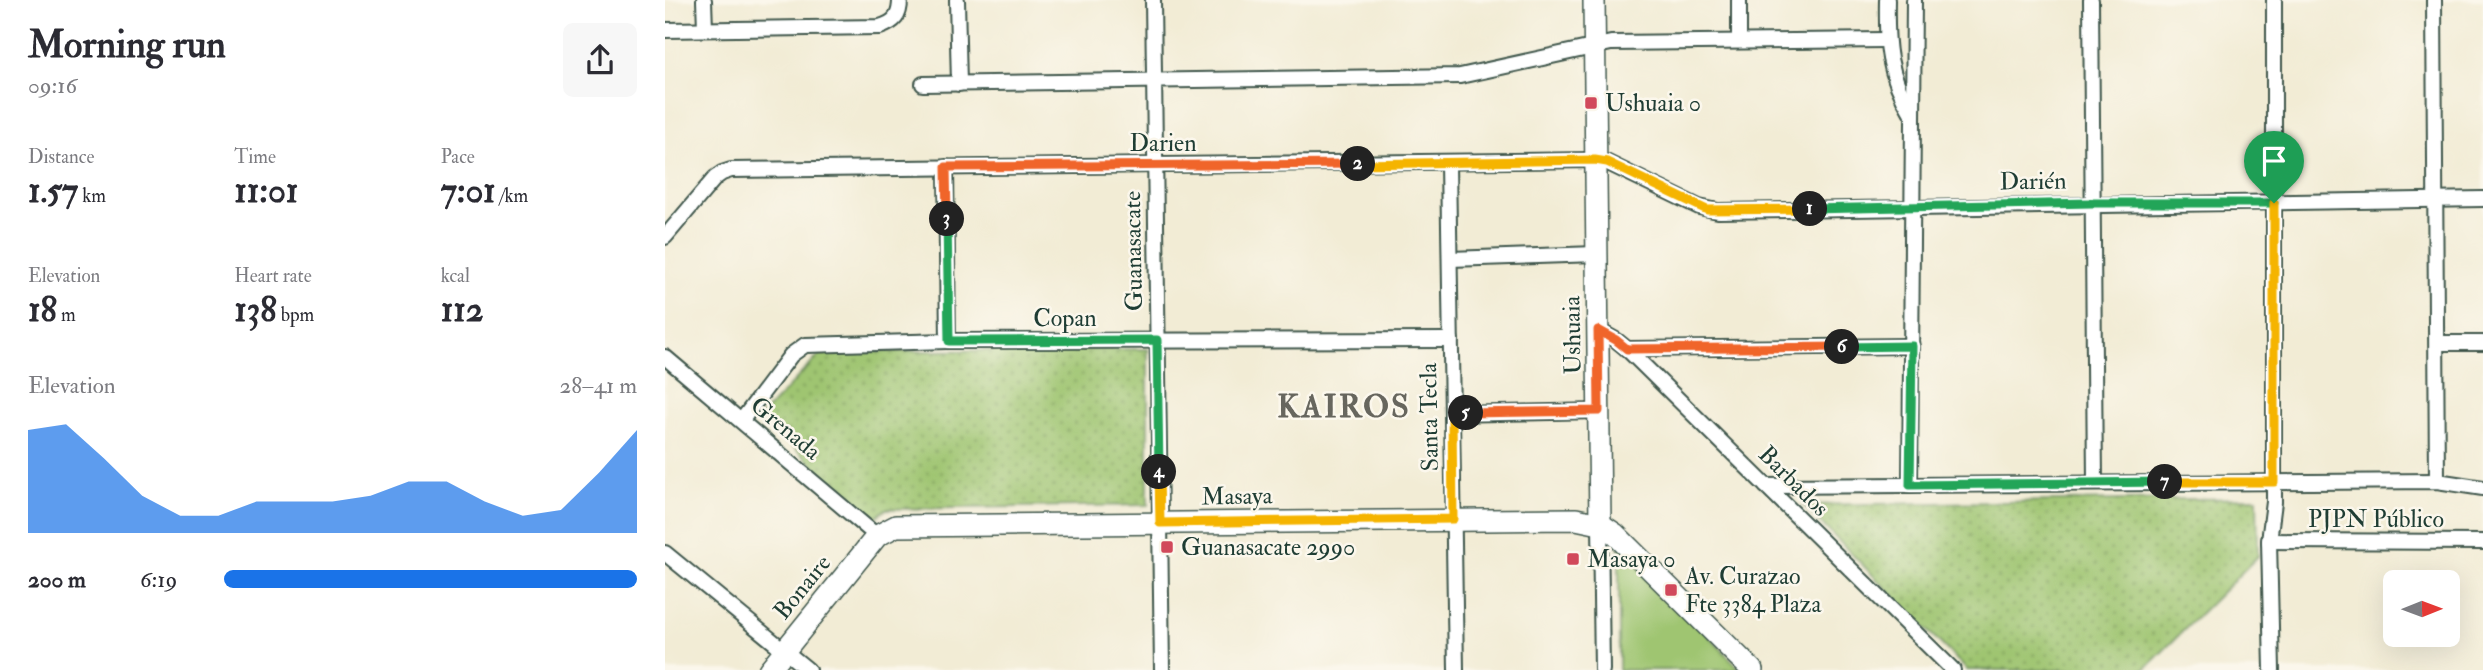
<!DOCTYPE html>
<html lang="en">
<head>
<meta charset="utf-8">
<style>
	:root { --surface:#fff; --page:#f7f7f7; --text:#2b2b33; --muted:#7c7c81; --accent:#1a73e8 }
	body { margin:0; font-family:"IM FELL Double Pica",serif; background:var(--page); color:var(--text); height:100vh; display:flex; flex-direction:column; font-size:26px; white-space:nowrap }
	* { box-sizing:border-box; margin:0 }
	p { font-size:23px; color:var(--muted) }
	.icon { flex:none; width:38px; height:38px; fill:none; stroke:currentColor; stroke-width:2; stroke-linecap:round; stroke-linejoin:round }
	.map { position:relative; flex:1; overflow:hidden }
	.details { display:flex; flex-direction:column; background:var(--surface); width:665px }
	.details>* { flex:none }
	.needle { width:46px; rotate:89deg }
	.fabs { position:absolute; left:1718px; top:570px; display:grid; gap:14px }
	.fabs a { display:grid; place-items:center; width:77px; height:77px; border-radius:10px; background:var(--surface); box-shadow:0 7px 28px #0002; font-size:35px }
	.pin { position:absolute; display:grid; place-items:center; width:60px; height:60px; color:#fff; margin:-72px -30px; border-radius:50% 50% 50% 0; rotate:-45deg; box-shadow:0 0 7px #0007 }
	.pin .icon { rotate:45deg }
	.km { position:absolute; width:35px; height:35px; margin:-18px; border-radius:50%; background:#222; color:#fff; font-size:19px; line-height:35px; text-align:center }
	.round { display:grid; place-items:center; flex:none; width:74px; height:74px; border-radius:10px; background:var(--page) }
	.overview { display:flex; align-items:center; justify-content:space-between; height:119px; padding:0 28px }
	h1 { font-size:38px; font-weight:700; line-height:52px }
	.metrics { display:grid; grid-template-columns:repeat(3,1fr); gap:10px; height:119px; padding:7px 28px }
	.metrics div { display:grid; align-content:center }
	.metrics b { font-size:35px; font-weight:700 }
	.metrics small { font-size:19px; font-weight:400 }
	.metrics p { font-size:19px }
	.chart { height:196px; padding:14px 28px }
	.chart p { display:flex; justify-content:space-between }
	.chart svg { width:100%; height:126px; margin-top:7px; fill:var(--accent); opacity:.7 }
	ul { padding:0 28px; list-style:none; font-size:23px }
	li { display:grid; grid-template-columns:112px 84px 1fr; align-items:center; height:52px }
	li i { height:18px; border-radius:9px; background:var(--accent) }
	main { display:flex; flex:1; min-height:0 }
	.map>svg:first-child { display:block }
	.green { fill:#9fc571; stroke:#5f8152; stroke-width:2 }
	.park { fill:url(#park-dots); stroke:#5f8152; stroke-width:2 }
	.lines { fill:none; stroke-linecap:round; stroke-linejoin:round }
	.street-casing { stroke:#3f574c; stroke-width:18 }
	.secondary-casing { stroke:#3f574c; stroke-width:24 }
	.street { stroke:#fff; stroke-width:14 }
	.secondary { stroke:#fff; stroke-width:21 }
	.split-1-casing { stroke:#fff; stroke-width:14 }
	.split-2-casing { stroke:#fff; stroke-width:14 }
	.split-3-casing { stroke:#fff; stroke-width:14 }
	.split-4-casing { stroke:#fff; stroke-width:14 }
	.split-5-casing { stroke:#fff; stroke-width:14 }
	.split-6-casing { stroke:#fff; stroke-width:14 }
	.split-7-casing { stroke:#fff; stroke-width:14 }
	.split-8-casing { stroke:#fff; stroke-width:14 }
	.split-1 { stroke:#22a559; stroke-width:9 }
	.split-2 { stroke:#f5b400; stroke-width:9 }
	.split-3 { stroke:#f0652b; stroke-width:9 }
	.split-4 { stroke:#22a559; stroke-width:9 }
	.split-5 { stroke:#f5b400; stroke-width:9 }
	.split-6 { stroke:#f0652b; stroke-width:9 }
	.split-7 { stroke:#22a559; stroke-width:9 }
	.split-8 { stroke:#f5b400; stroke-width:9 }
	.poi-dot { fill:#d1495b; stroke:#fbf7ec; stroke-width:2.5 }
	.labels { text-anchor:middle; stroke-width:5; stroke-linejoin:round; paint-order:stroke }
	.poi-label { font-size:24px; fill:#1f3d34; stroke:#fbf7ec; text-anchor:start }
	.street-label { font-size:24px; fill:#1f3d34; stroke:#fbf7ec }
	.district-label { font-size:32px; font-weight:bold; letter-spacing:2px; fill:#67665e; stroke:#fbf7ec }
</style>
</head>
<body>
<main>
<section class="details">
<div class="overview"><div><h1>Morning run</h1><p>09:16</p></div><a class="round"><svg class="icon" aria-label="share" viewBox="0 0 24 24"><path d="M12 15V3M7 8l5-5 5 5M5 13v7h14v-7"/></svg></a></div>
<div class="metrics">
<div><p>Distance</p><b>1.57<small> km</small></b></div>
<div><p>Time</p><b>11:01</b></div>
<div><p>Pace</p><b>7:01<small> /km</small></b></div>
</div>
<div class="metrics">
<div><p>Elevation</p><b>18<small> m</small></b></div>
<div><p>Heart rate</p><b>138<small> bpm</small></b></div>
<div><p>kcal</p><b>112</b></div>
</div>
<div class="chart"><p><span>Elevation</span>28–41 m</p>
<svg viewBox="0 0 160 44" preserveAspectRatio="none"><path d="M0 44V8L10 6L20 18L30 31L40 38L50 38L60 33L70 33L80 33L90 31L100 26L110 26L120 33L130 38L140 36L150 23L160 8V44z"/></svg>
</div>
<ul>
<li><b>200 m</b>6:19<i style="width:100%"></i></li>
</ul>
</section>
<div class="map">
<svg width="1818" height="670" viewBox="0 0 1818 670">
	<defs>
		<pattern id="park-dots" width="8" height="8" patternUnits="userSpaceOnUse" patternTransform="scale(1.75)"><rect width="8" height="8" fill="#9fc571"/><path d="M2 2h.1M6 6h.1" fill="none" stroke="#81a15e" stroke-width="1.8" stroke-linecap="round"/></pattern>
	</defs>
	<rect width="100%" height="100%" fill="#fbf7ec"/>
	<filter id="ink" filterUnits="userSpaceOnUse"><feTurbulence type="fractalNoise" baseFrequency=".0143" numOctaves="2"/><feDisplacementMap in="SourceGraphic" scale="14" xChannelSelector="R" yChannelSelector="G"/><feConvolveMatrix kernelMatrix="1 2 1 2 8 2 1 2 1" color-interpolation-filters="sRGB"/></filter>
	<filter id="wash" filterUnits="userSpaceOnUse"><feTurbulence type="fractalNoise" baseFrequency=".00686" numOctaves="4" result="noise"/><feDisplacementMap in="SourceGraphic" scale="28" xChannelSelector="R" yChannelSelector="G"/><feGaussianBlur stdDeviation="1.57" result="paint"/><feColorMatrix in="noise" values="0 0 0 0 0 0 0 0 0 0 0 0 0 0 0 0 0 1.4 0 .05"/><feComposite in="paint" operator="in"/></filter>
	<g filter="url(#wash)">
		<rect width="100%" height="100%" fill="#f2ecd5"/>
		<polygon class="green" points="954,541 1076,670 954,670"/>
		<g class="park">
			<polygon points="483,349 483,505 221,509 207,521 96,416 157,352"/>
			<polygon points="1592,498 1593,556 1479,670 1302,670 1138,505"/>
		</g>
	</g>
	<g filter="url(#ink)">
		<g class="lines">
			<g class="street-casing">
				<g id="street">
					<polyline points="39,0 40,29"/>
					<polyline points="292,0 294,84"/>
					<polyline points="488,0 497,670"/>
					<polyline points="1074,0 1074,41"/>
					<path d="M1222 0C1221 46 1223 74 1247 114"/>
					<polyline points="1426,0 1430,483"/>
					<polyline points="1769,0 1772,481"/>
					<path d="M0 30 215 27C230 22 235 16 235 0"/>
					<polyline points="258,84 795,76 946,43 1221,40"/>
					<polyline points="783,163 791,670"/>
					<polyline points="281,167 283,341"/>
					<path d="M0 237 50 178 57 173 66 170 930 160 941 162 1034 207 1053 211C1308 206 1563 202 1818 199"/>
					<polyline points="785,259 931,254"/>
					<polyline points="933,330 951,340 962,349 1288,670"/>
					<polyline points="1772,343 1818,343"/>
					<polyline points="962,349 1247,346"/>
					<polyline points="0,357 212,536"/>
					<polyline points="787,414 934,411"/>
					<polyline points="77,420 126,355 140,345 283,341 786,340"/>
					<polyline points="1245,485 1249,0"/>
					<polyline points="1101,486 1772,481 1818,488"/>
					<polyline points="935,524 937,670"/>
					<polyline points="1604,541 1818,542"/>
					<polyline points="0,553 143,670"/>
					<polyline points="1607,670 1604,541 1609,502 1609,0"/>
				</g>
			</g>
			<g class="secondary-casing">
				<g id="secondary">
					<polyline points="929,0 935,524"/>
					<polyline points="104,670 212,536 231,526 911,519 935,524 950,534 1087,670"/>
				</g>
			</g>
			<use href="#street" class="street"/>
			<use href="#secondary" class="secondary"/>
		</g>
	</g>
	<g class="lines" filter="url(#ink)">
		<g class="split-1-casing">
			<polyline id="split-1" points="1145,209 1426,203 1609,203"/>
		</g>
		<g class="split-2-casing">
			<polyline id="split-2" points="693,164 930,160 942,162 1042,210 1145,209"/>
		</g>
		<g class="split-3-casing">
			<polyline id="split-3" points="282,219 281,167 693,164"/>
		</g>
		<g class="split-4-casing">
			<polyline id="split-4" points="282,219 284,341 492,340 494,472"/>
		</g>
		<g class="split-5-casing">
			<polyline id="split-5" points="494,472 495,523 788,519 787,414 801,413"/>
		</g>
		<g class="split-6-casing">
			<polyline id="split-6" points="801,413 934,411 933,330 951,340 962,349 1177,347"/>
		</g>
		<g class="split-7-casing">
			<polyline id="split-7" points="1177,347 1247,346 1245,485 1500,482"/>
		</g>
		<g class="split-8-casing">
			<polyline id="split-8" points="1500,482 1609,482 1609,203"/>
		</g>
		<use href="#split-1" class="split-1"/>
		<use href="#split-2" class="split-2"/>
		<use href="#split-3" class="split-3"/>
		<use href="#split-4" class="split-4"/>
		<use href="#split-5" class="split-5"/>
		<use href="#split-6" class="split-6"/>
		<use href="#split-7" class="split-7"/>
		<use href="#split-8" class="split-8"/>
	</g>
	<g class="poi-dot">
		<rect x="919" y="96" width="14" height="14" rx="3.5"/>
		<rect x="495" y="540" width="14" height="14" rx="3.5"/>
		<rect x="901" y="552" width="14" height="14" rx="3.5"/>
		<rect x="999" y="583" width="14" height="14" rx="3.5"/>
	</g>
	<g class="labels">
		<g class="poi-label">
			<text x="940" y="111">Ushuaia 0</text>
			<text x="516" y="555">Guanasacate 2990</text>
			<text x="922" y="567">Masaya 0</text>
			<text x="1020" y="584">Av. Curazao<tspan x="1020" dy="28">Fte 3384 Plaza</tspan></text>
		</g>
		<g class="street-label">
			<text x="498" y="151">Darien</text>
			<text transform="translate(1368 181) rotate(-1)" y="8">Darién</text>
			<text transform="translate(468 251) rotate(-91)" y="8">Guanasacate</text>
			<text x="400" y="326">Copan</text>
			<text transform="translate(907 335) rotate(-91)" y="8">Ushuaia</text>
			<text transform="translate(764 417) rotate(-91)" y="8">Santa Tecla</text>
			<text transform="translate(121 428) rotate(40)" y="8">Grenada</text>
			<text transform="translate(1129 481) rotate(45)" y="8">Barbados</text>
			<text transform="translate(572 496) rotate(-1)" y="8">Masaya</text>
			<text x="1711" y="527">PJPN Público</text>
			<text transform="translate(137 587) rotate(-51)" y="8">Bonaire</text>
		</g>
		<g class="district-label">
			<text x="679" y="417">KAIROS</text>
		</g>
	</g>
</svg>
<div class="fabs">
<a><svg class="needle" viewBox="-14 -14 28 28"><path d="M0-13l5 13h-10z" fill="#e53935"/><path d="M0 13l5-13h-10z" fill="#7c7c81"/></svg></a>
</div>
<div class="pin" style="left:1609px;top:203px;background:#1e9e55"><svg class="icon" aria-label="arrive" viewBox="0 0 24 24"><path d="M6 21V4h12l-3 4 3 4H6"/></svg></div>
<b class="km" style="left:1145px;top:209px">1</b>
<b class="km" style="left:693px;top:164px">2</b>
<b class="km" style="left:282px;top:219px">3</b>
<b class="km" style="left:494px;top:472px">4</b>
<b class="km" style="left:801px;top:413px">5</b>
<b class="km" style="left:1177px;top:347px">6</b>
<b class="km" style="left:1500px;top:482px">7</b>
</div>
</main>
</body>
</html>
